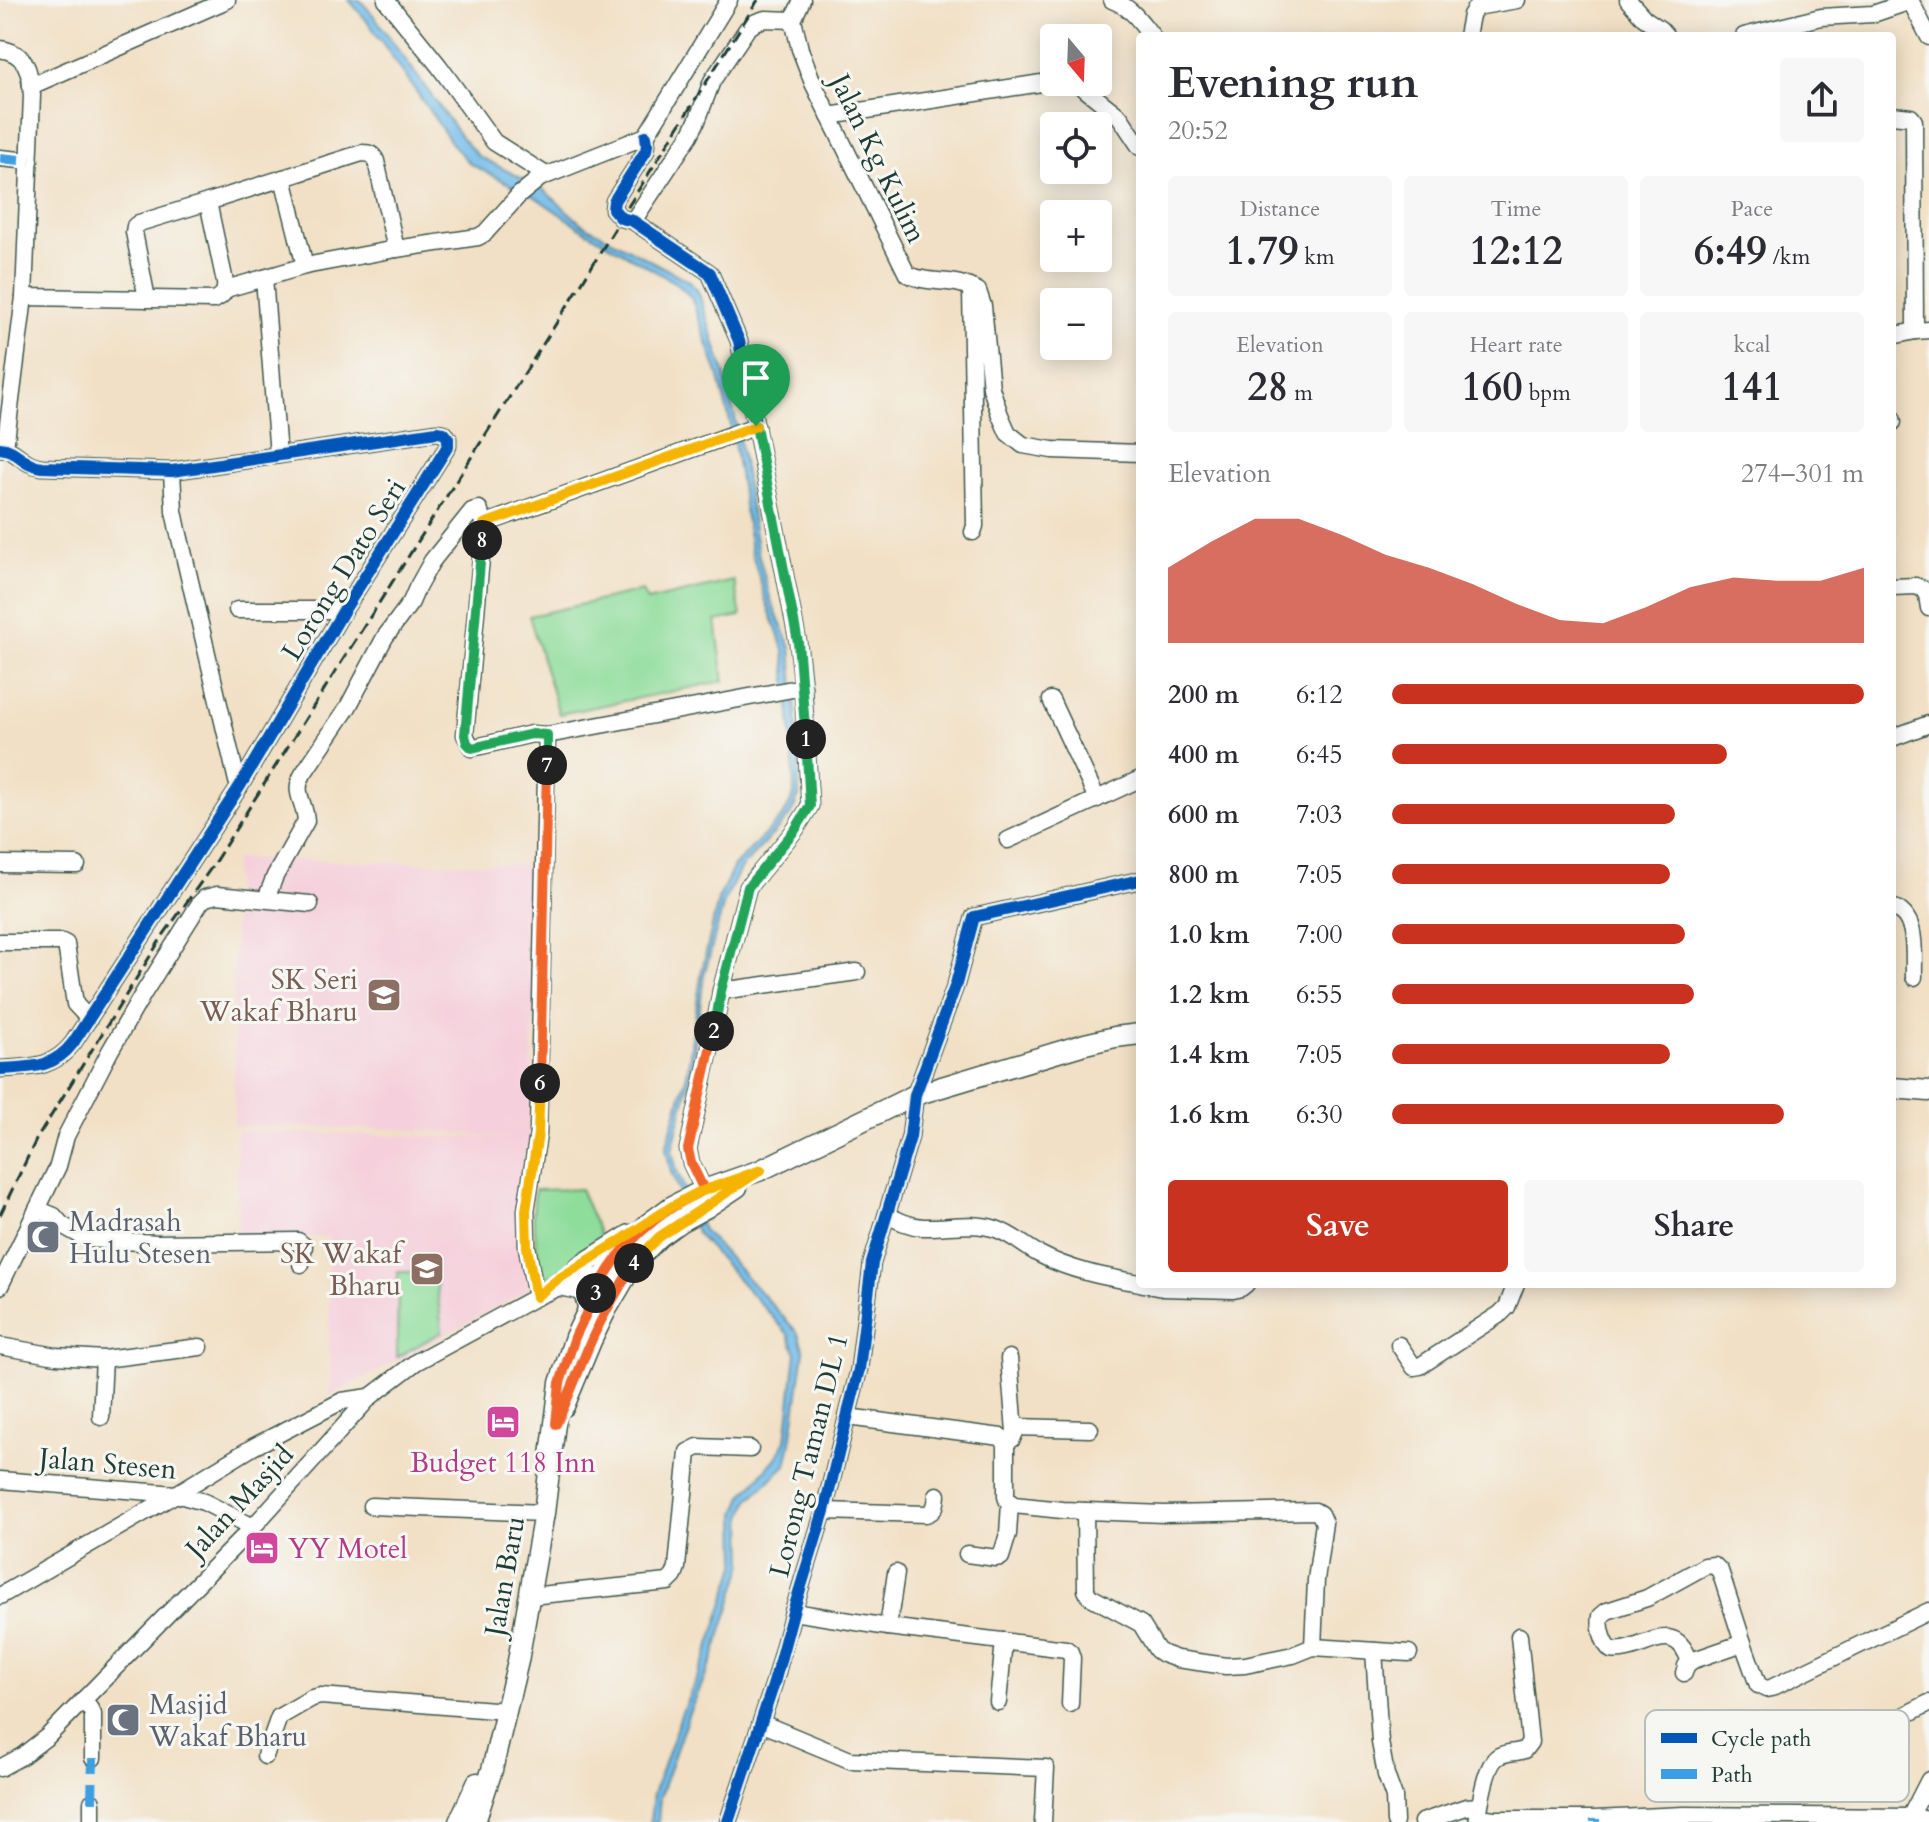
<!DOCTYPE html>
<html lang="en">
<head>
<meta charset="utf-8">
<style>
	:root { --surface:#fff; --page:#f7f7f7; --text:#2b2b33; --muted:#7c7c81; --accent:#c8321e }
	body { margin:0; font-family:Cardo,serif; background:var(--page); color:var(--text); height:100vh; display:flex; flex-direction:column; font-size:30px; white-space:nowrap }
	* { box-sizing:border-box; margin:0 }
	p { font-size:26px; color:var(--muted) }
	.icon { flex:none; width:44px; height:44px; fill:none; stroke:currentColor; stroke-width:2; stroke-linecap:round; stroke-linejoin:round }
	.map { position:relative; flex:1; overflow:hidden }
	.drawer { position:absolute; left:1136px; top:32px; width:760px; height:1256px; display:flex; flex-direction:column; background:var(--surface); border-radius:8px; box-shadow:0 4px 20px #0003 }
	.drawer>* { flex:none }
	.needle { width:52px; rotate:161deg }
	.tools { position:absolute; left:1040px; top:24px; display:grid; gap:16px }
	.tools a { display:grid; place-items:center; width:72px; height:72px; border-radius:8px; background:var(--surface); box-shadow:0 4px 20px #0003; font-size:40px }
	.pin { position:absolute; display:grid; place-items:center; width:68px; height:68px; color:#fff; margin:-82px -34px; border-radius:50% 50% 50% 0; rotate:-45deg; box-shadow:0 0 8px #0007 }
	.pin .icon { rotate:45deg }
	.km { position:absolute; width:40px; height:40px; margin:-20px; border-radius:50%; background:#222; color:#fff; font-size:22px; line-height:40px; text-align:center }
	.round { display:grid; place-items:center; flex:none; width:84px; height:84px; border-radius:8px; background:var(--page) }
	.overview { display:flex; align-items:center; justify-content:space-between; height:136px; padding:0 32px }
	h1 { font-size:44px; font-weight:700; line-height:60px }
	.figures { display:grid; grid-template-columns:repeat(3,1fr); gap:12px; height:136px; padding:8px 32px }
	.figures div { display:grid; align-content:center; border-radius:8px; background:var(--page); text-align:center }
	.figures b { font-size:40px; font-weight:700 }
	.figures small { font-size:22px; font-weight:400 }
	.figures p { font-size:22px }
	.chart { height:224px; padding:16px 32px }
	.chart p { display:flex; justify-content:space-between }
	.chart svg { width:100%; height:144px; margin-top:8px; fill:var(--accent); opacity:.7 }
	.primary-button { display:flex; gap:16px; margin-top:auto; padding:16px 32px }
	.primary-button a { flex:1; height:92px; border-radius:8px; background:var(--accent); color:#fff; font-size:32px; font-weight:700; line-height:92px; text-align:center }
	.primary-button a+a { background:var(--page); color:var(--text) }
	ul { padding:0 32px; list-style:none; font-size:26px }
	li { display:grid; grid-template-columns:128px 96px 1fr; align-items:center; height:60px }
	li i { height:20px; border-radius:10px; background:var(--accent) }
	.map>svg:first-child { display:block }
	.built { fill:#f5cfdb }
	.green { fill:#8fdd9b; stroke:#578d68; stroke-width:2 }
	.water { fill:#70bae9; stroke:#487c8e; stroke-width:2 }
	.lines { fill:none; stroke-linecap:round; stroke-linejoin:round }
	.minor-casing { stroke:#3e554a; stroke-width:19 }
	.major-casing { stroke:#3e554a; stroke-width:23 }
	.minor { stroke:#fff; stroke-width:16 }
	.major { stroke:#fff; stroke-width:20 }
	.rail { stroke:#1f3d34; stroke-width:3; stroke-dasharray:12 6; stroke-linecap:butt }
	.quiet { stroke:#3c9ee2; stroke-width:10; stroke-dasharray:20 10; stroke-linecap:butt }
	.cycleway-casing { stroke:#f6f6f2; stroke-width:17 }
	.cycleway { stroke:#0057b8; stroke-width:12 }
	.split-1-casing { stroke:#fff; stroke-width:16 }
	.split-2-casing { stroke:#fff; stroke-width:16 }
	.split-3-casing { stroke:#fff; stroke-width:16 }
	.split-4-casing { stroke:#fff; stroke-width:16 }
	.split-5-casing { stroke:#fff; stroke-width:16 }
	.split-6-casing { stroke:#fff; stroke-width:16 }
	.split-7-casing { stroke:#fff; stroke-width:16 }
	.split-8-casing { stroke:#fff; stroke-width:16 }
	.split-9-casing { stroke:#fff; stroke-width:16 }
	.split-1 { stroke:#22a559; stroke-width:10 }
	.split-2 { stroke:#22a559; stroke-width:10 }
	.split-3 { stroke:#f0652b; stroke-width:10 }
	.split-4 { stroke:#f0652b; stroke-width:10 }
	.split-5 { stroke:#f5b400; stroke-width:10 }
	.split-6 { stroke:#f5b400; stroke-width:10 }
	.split-7 { stroke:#f0652b; stroke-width:10 }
	.split-8 { stroke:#22a559; stroke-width:10 }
	.split-9 { stroke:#f5b400; stroke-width:10 }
	.labels { text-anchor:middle; stroke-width:6; stroke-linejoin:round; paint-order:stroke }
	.street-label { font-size:28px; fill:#1f3d34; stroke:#f6f6f2 }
	.education-label { font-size:28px; fill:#785e54; stroke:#f6f6f2; text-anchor:end }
	.worship-label { font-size:28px; fill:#5b616d; stroke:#f6f6f2; text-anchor:start }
	.hotel-label { font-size:28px; fill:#b23c85; stroke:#f6f6f2 }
	.key { fill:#f6f6f2; stroke:#b6beb9; stroke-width:2 }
	.key-label { font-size:22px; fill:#1f3d34 }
</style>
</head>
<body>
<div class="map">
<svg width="1929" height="1822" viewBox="0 0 1929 1822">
	<rect width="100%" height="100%" fill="#f6f6f2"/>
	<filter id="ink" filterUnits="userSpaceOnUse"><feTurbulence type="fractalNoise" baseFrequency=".0125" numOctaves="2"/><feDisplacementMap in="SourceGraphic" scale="16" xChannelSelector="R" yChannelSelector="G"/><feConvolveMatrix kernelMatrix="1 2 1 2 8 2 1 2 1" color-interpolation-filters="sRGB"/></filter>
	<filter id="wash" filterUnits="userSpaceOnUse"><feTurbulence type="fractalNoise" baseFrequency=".006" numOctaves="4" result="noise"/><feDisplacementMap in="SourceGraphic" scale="32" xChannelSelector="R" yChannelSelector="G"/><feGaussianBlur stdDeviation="1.8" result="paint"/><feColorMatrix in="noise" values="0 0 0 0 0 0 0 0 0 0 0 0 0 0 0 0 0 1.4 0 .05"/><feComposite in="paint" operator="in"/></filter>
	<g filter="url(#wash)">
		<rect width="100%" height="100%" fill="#f1e0c5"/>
		<polygon class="built" points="234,859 538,865 530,1139 520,1173 521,1247 529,1290 330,1396 328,1237 238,1238 236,1131 510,1138 423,1130 234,1126"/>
		<g class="green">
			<polygon points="734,581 741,616 716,621 724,681 559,714 529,616 642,591 647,601"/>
			<polygon points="580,1189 604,1244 548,1277 540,1274 533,1215 535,1190"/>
			<polygon points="398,1272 435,1272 442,1332 397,1357"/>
		</g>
		<polygon class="water" points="349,0 360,0 375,17 462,138 478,156 543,189 582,224 689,281 698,291 724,372 738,430 757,549 771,601 791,648 799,752 799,796 790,816 740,869 724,902 704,976 691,1074 672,1150 677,1171 703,1230 798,1333 804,1351 791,1442 786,1465 749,1500 743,1517 744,1563 712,1662 688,1715 660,1796 658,1822 650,1822 653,1794 682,1712 705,1660 737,1562 736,1513 743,1496 776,1458 786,1440 796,1353 788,1334 697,1234 671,1172 666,1148 687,1074 701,975 718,900 734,866 784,815 794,795 793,751 784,650 766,601 751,550 732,430 718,374 691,297 677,284 579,227 535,197 470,164 453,145 368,22"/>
	</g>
	<g filter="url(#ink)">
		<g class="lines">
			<g class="minor-casing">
				<g id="minor">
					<polyline points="386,0 439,66 494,142 546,175"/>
					<path d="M802 0 793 20 800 49 813 83 907 274C932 286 952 276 978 291L983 306 991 388 1000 415 1008 433 1023 445 1052 450 1140 453"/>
					<path d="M1112 0C1132 8 1139 20 1152 36"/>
					<polyline points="1628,0 1644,18 1660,29 1666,36"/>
					<polyline points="1910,0 1929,37"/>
					<polyline points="1467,36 1471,15 1476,7 1517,0"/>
					<polyline points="1744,36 1821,17 1873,14 1911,1"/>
					<path d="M0 49C27 53 30 71 32 95L24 297 214 300C223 296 226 292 225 282L208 202 362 153C370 153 373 154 376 161L396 249"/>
					<polyline points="1076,82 1120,117 1140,147"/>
					<polyline points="31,86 227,0"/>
					<polyline points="1892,115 1911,117 1914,121 1915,331"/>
					<polyline points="829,116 1054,81"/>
					<polyline points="646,136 647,144 646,151 614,201 613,209 621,218 633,221 710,273 739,341 798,642 803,687 810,806 795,830 748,887 721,991 714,1031 688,1149 691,1163 704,1190"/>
					<polyline points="0,158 30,161"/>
					<polyline points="283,178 305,266"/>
					<polyline points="633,221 690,135 697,121 712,81 747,29 756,22 765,19 793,20"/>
					<polyline points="264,278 278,455"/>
					<polyline points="971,288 975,526 973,532"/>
					<polyline points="226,289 305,266 396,249 478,237 485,233 519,195 540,178 646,136 729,0"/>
					<polyline points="147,299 134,232 135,226 139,223 208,202"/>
					<polyline points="1892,336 1915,331 1929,330"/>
					<polyline points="1892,418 1893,422"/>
					<path d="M0 448C19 450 20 464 42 467L172 471 437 432 444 433 448 438V446L344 610 240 786 73 1043C53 1069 31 1067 0 1069"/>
					<polyline points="5,448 24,297"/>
					<polyline points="172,471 174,511 178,530 237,781 240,786"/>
					<polyline points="484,524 756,426"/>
					<polyline points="1892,587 1916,586 1923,589 1927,595 1929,608"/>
					<polyline points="237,610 344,610"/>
					<polyline points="1051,700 1097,799"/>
					<polyline points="1892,738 1929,724"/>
					<polyline points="1008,840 1140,779"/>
					<polyline points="0,864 77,865"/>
					<path d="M266 899 275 876 306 821C305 801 292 793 303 774L348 707 385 637 411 602 417 588 432 561 472 511 479 509 484 524 465 735 472 748 532 734 547 735 803 687"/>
					<path d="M1892 907C1919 916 1913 953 1914 977"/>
					<polyline points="0,942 62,942 66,944 75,1004 89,1019"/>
					<polyline points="721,991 857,972"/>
					<polyline points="37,1209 54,1216 62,1225 78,1234 89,1239 157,1243 298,1241 304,1246 301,1264"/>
					<path d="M887 1215C899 1221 909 1226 923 1227 947 1228 972 1221 996 1229 1013 1235 1024 1246 1039 1254 1071 1271 1105 1277 1140 1283"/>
					<polyline points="1143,1284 1163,1288 1233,1290 1241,1288 1246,1284"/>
					<polyline points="0,1286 58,1166 66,1136 110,1051 143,994 200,903 205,898 217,895 310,904"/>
					<polyline points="536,1297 527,1247 526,1210 538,1134 547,735"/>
					<polyline points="1399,1345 1412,1364 1414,1367 1420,1366 1500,1314 1507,1307 1516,1284"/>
					<polyline points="0,1346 56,1356 104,1359 200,1347"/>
					<polyline points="101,1417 104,1359"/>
					<polyline points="847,1417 1001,1437 1006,1444 1006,1496 1007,1500 1014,1505 1062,1510 1164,1514 1315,1511 1320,1514 1324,1523 1316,1580 1313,1647"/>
					<polyline points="1015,1427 1090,1429"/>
					<polyline points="1006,1442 1012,1439 1015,1432 1009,1358"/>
					<polyline points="0,1480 176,1494 204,1502 253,1527"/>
					<polyline points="371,1506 544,1513"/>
					<path d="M824 1511 926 1514C936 1511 936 1504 937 1495"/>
					<polyline points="1085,1511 1086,1590 1089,1596 1141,1624 1157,1650 1163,1654 1177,1659 1226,1666 1245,1665 1293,1655 1313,1647 1409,1653"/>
					<polyline points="967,1554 996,1558 1001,1557 1008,1534 1010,1503"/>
					<polyline points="0,1596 176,1494 253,1447 342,1401 370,1397"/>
					<polyline points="530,1596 668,1582 674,1576 677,1567 688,1452 698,1447 750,1449"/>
					<polyline points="793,1612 888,1627 1066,1649 1070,1652 1072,1658 1070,1704"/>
					<polyline points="888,1627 896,1573"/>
					<polyline points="1374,1651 1380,1742 1386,1775 1394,1797 1395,1822"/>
					<path d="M1690 1662C1673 1613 1642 1655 1611 1650 1603 1643 1599 1626 1601 1616L1607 1611 1647 1598 1705 1566 1714 1565 1720 1571 1743 1643"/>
					<polyline points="1684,1673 1686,1666 1691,1661 1743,1643 1758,1685 1766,1689 1771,1688 1929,1611"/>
					<polyline points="84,1699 93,1714 93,1758"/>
					<polyline points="998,1702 1004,1641"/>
					<polyline points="761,1723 850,1760 1046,1768 1043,1822"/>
					<polyline points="1869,1733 1929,1703"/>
					<polyline points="265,1756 279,1717 312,1698 321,1696 506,1711"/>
					<polyline points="0,1768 22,1756 48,1736 253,1527 370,1397 416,1362 536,1297 581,1278 594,1276 602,1279"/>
					<polyline points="1478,1817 1495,1819 1595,1819 1684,1815 1910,1817 1929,1820"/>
					<polyline points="92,1822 92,1802"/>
					<polyline points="728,1822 774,1683 793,1612 824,1511 859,1369 872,1263 910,1137 915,1095 956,984 974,917 1140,880"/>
					<polyline points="1422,1822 1466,1807 1479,1806"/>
					<path d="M1477 1822C1480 1807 1485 1763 1499 1756 1507 1752 1516 1753 1524 1750L1530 1742 1519 1636"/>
					<polyline points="1909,1822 1910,1817 1929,1780"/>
				</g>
			</g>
			<g class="major-casing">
				<g id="major">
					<polyline points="1892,1088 1929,1091"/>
					<polyline points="579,1267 630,1235"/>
					<path d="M563 1286C581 1288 586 1291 588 1309"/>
					<polyline points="564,1406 591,1341 606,1310 635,1261 659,1237 681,1221 707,1207 737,1187"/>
					<polyline points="459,1822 477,1783"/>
					<polyline points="475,1822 492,1770 518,1661 544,1513 560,1383 575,1337 608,1269 648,1224 671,1207 704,1190 761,1170 915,1095 1085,1044 1115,1037 1140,1034"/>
				</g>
			</g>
			<use href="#minor" class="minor"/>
			<use href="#major" class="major"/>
			<polyline class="rail" points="0,1215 36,1140 162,937 211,868 583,281 629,205 758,0"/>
			<g class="quiet">
				<polyline points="0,158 30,161"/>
				<polyline points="92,1802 93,1758"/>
				<polyline points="1595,1822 1595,1819"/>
			</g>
			<g class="cycleway-casing">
				<g id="cycleway">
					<polyline points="646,136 647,144 646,151 614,201 613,209 621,218 633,221 710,273 739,341 798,642 803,687 810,806 795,830 748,887 721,991 714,1031 688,1149 691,1163 704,1190"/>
					<path d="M0 448C19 450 20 464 42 467L172 471 437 432 444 433 448 438V446L344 610 240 786 73 1043C53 1069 31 1067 0 1069"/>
					<polyline points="728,1822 774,1683 793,1612 824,1511 859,1369 872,1263 910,1137 915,1095 956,984 974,917 1140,880"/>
				</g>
			</g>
			<use href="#cycleway" class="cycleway"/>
		</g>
	</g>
	<g class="lines" filter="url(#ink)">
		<g class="split-1-casing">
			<polyline id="split-1" points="756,426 798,642 806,739"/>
		</g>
		<g class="split-2-casing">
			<polyline id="split-2" points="714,1031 721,991 748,887 795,830 810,806 806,739"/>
		</g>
		<g class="split-3-casing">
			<path id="split-3" d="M596 1293C618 1246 658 1211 704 1190L691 1163 688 1149 714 1031"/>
		</g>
		<g class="split-4-casing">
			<path id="split-4" d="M596 1293 575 1337 560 1383 556 1424C569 1397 579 1369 591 1341 603 1314 619 1289 634 1263"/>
		</g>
		<g class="split-5-casing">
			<polyline id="split-5" points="620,1241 671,1207 697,1193 761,1170 659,1237 634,1263"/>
		</g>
		<g class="split-6-casing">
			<polyline id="split-6" points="540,1083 538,1134 526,1210 527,1247 536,1297 558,1279 620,1241"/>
		</g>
		<g class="split-7-casing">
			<polyline id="split-7" points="540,1083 547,765"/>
		</g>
		<g class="split-8-casing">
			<polyline id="split-8" points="482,540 465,735 467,743 472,748 532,734 547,735 547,765"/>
		</g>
		<g class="split-9-casing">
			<polyline id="split-9" points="482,540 484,524 756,426"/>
		</g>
		<use href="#split-1" class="split-1"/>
		<use href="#split-2" class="split-2"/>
		<use href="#split-3" class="split-3"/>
		<use href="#split-4" class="split-4"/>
		<use href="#split-5" class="split-5"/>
		<use href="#split-6" class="split-6"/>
		<use href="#split-7" class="split-7"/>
		<use href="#split-8" class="split-8"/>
		<use href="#split-9" class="split-9"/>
	</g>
	<defs>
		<g id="school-square" transform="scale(1.8)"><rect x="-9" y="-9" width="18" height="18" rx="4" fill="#8d6e63" stroke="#f6f6f2"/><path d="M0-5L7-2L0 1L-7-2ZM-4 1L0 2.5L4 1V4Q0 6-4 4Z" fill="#fff"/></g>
		<g id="mosque-square" transform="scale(1.8)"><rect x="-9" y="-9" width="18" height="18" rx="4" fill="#6b7280" stroke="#f6f6f2"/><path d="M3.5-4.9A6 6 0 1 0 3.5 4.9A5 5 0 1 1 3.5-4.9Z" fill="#fff"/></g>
		<g id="hotel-square" transform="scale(1.8)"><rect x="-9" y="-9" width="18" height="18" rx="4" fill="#d1479c" stroke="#f6f6f2"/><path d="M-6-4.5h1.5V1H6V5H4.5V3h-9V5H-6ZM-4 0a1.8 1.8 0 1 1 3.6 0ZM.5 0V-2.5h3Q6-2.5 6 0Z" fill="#fff"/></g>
	</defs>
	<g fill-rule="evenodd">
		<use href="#school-square" x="384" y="995"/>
		<use href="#mosque-square" x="43" y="1237"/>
		<use href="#school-square" x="427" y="1269"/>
		<use href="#hotel-square" x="503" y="1422"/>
		<use href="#hotel-square" x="262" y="1548"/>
		<use href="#mosque-square" x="123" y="1720"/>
	</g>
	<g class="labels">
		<g class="street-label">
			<text transform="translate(879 158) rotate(64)" y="10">Jalan Kg Kulim</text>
			<text transform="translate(343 569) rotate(-58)" y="10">Lorong Dato Seri</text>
			<text transform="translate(808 1455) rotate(-76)" y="10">Lorong Taman DL 1</text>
			<text transform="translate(108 1463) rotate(5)" y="10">Jalan Stesen</text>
			<text transform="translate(239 1501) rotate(-47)" y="10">Jalan Masjid</text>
			<text transform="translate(504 1576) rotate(-80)" y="10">Jalan Baru</text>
		</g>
		<g class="education-label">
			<text x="358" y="989">SK Seri<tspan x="358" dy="32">Wakaf Bharu</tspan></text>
			<text x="401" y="1263">SK Wakaf<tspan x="401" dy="32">Bharu</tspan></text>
		</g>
		<g class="worship-label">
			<text x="69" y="1231">Madrasah<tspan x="69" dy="32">Hulu Stesen</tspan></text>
			<text x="149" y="1714">Masjid<tspan x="149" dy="32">Wakaf Bharu</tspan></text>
		</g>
		<g class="hotel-label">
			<text x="503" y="1472">Budget 118 Inn</text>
			<text x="288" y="1558" text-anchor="start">YY Motel</text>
		</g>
	</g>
	<rect x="1645" y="1710" width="264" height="92" rx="12" class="key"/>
	<rect x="1661" y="1733" width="36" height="10" fill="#0057b8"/>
	<rect x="1661" y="1769" width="36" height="10" fill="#3c9ee2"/>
	<g class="key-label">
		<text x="1711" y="1746">Cycle path</text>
		<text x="1711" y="1782">Path</text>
	</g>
</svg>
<div class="tools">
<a><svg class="needle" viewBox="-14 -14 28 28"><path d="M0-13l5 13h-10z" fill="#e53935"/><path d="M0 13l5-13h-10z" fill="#7c7c81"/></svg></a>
<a><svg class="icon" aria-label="locate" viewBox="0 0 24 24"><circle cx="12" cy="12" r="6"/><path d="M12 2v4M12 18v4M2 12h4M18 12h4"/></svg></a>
<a>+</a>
<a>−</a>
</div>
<div class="pin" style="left:756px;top:426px;background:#1e9e55"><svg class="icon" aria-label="arrive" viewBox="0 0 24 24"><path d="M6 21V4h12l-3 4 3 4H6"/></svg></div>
<b class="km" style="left:806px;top:739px">1</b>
<b class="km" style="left:714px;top:1031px">2</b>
<b class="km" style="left:596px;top:1293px">3</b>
<b class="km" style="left:634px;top:1263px">4</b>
<b class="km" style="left:540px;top:1083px">6</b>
<b class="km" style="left:547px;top:765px">7</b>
<b class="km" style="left:482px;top:540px">8</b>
<section class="drawer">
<div class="overview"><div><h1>Evening run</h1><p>20:52</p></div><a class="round"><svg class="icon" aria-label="share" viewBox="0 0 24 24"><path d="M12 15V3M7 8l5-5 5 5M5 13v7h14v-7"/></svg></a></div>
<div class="figures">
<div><p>Distance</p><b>1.79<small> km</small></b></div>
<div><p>Time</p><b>12:12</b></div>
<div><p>Pace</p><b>6:49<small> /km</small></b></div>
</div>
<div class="figures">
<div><p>Elevation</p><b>28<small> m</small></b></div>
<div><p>Heart rate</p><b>160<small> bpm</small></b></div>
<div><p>kcal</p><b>141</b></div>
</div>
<div class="chart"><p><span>Elevation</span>274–301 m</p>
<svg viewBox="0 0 160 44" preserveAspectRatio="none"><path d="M0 44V21L10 13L20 6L30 6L40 11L50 17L60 21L70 26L80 32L90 37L100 38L110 33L120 27L130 24L140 25L150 25L160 21V44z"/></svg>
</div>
<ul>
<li><b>200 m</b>6:12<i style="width:100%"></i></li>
<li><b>400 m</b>6:45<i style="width:71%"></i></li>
<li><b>600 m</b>7:03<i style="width:60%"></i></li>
<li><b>800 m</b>7:05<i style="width:59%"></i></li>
<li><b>1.0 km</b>7:00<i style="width:62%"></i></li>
<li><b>1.2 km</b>6:55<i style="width:64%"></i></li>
<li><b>1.4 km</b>7:05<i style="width:59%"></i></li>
<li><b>1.6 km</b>6:30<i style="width:83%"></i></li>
</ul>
<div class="primary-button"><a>Save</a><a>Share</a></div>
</section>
</div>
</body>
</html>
